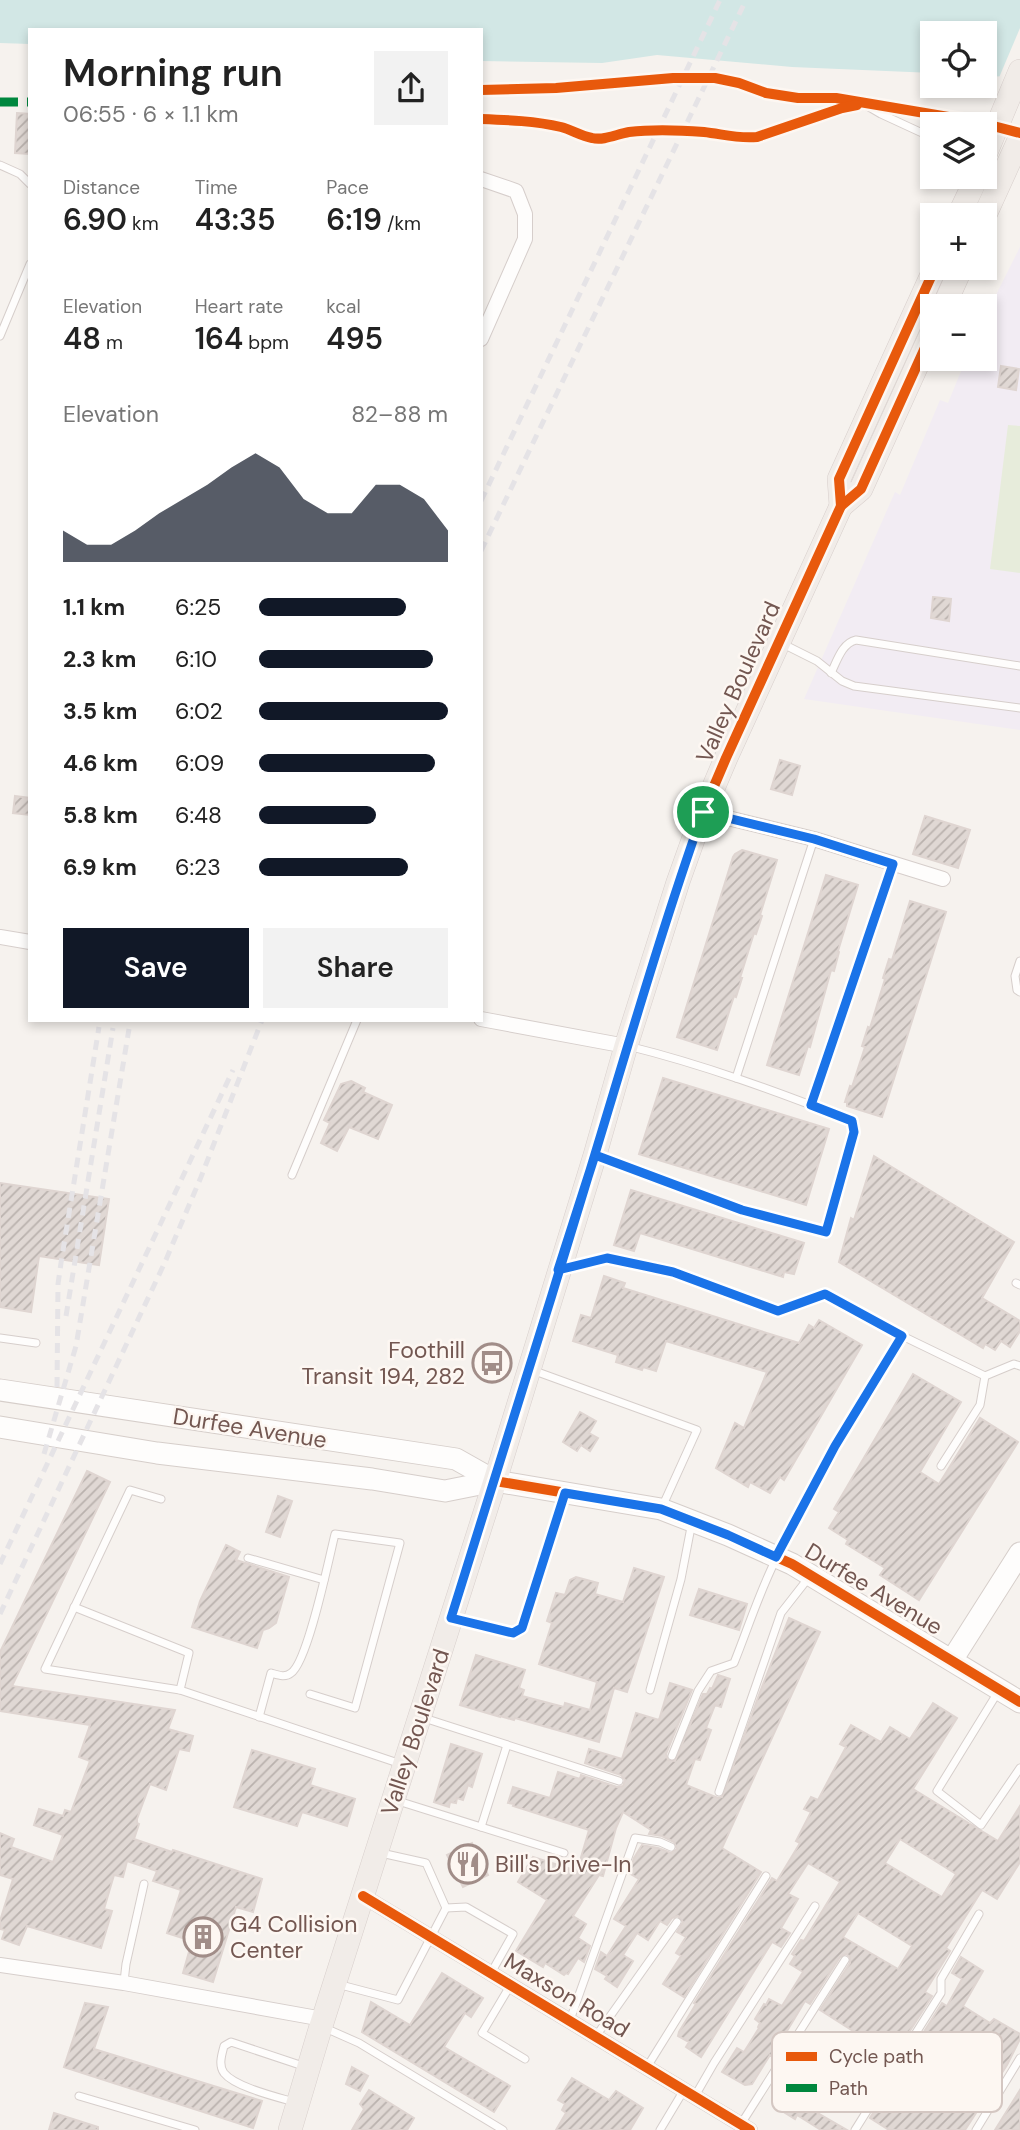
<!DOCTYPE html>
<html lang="en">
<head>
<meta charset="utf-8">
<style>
	:root { --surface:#fff; --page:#f2f2f2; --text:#222; --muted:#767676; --accent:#111827 }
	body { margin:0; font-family:"DM Sans",sans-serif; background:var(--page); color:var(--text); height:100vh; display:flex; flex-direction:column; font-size:26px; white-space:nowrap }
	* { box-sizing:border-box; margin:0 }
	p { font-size:23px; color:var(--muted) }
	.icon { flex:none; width:38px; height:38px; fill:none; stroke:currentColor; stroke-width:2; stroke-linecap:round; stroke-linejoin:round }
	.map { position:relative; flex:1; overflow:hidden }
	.drawer { position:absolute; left:28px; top:28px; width:455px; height:994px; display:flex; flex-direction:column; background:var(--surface); border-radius:0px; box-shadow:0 4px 10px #0003 }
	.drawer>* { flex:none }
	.buttons { position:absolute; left:920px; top:21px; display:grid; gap:14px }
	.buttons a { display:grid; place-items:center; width:77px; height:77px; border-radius:0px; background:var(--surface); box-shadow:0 4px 10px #0003; font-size:35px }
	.pin { position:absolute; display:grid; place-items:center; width:60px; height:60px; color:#fff; margin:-30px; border:4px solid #fff; border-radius:50%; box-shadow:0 2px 7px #0007 }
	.round { display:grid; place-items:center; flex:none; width:74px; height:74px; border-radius:0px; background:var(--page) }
	.overview { display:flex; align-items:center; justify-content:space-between; height:119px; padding:0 35px }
	h1 { font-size:38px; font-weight:600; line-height:52px }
	.stats { display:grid; grid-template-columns:repeat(3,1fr); gap:10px; height:119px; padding:7px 35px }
	.stats div { display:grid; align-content:center }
	.stats b { font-size:30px; font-weight:600 }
	.stats small { font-size:19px; font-weight:400 }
	.stats p { font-size:19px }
	.chart { height:196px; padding:14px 35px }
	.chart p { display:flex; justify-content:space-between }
	.chart svg { width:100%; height:126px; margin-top:7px; fill:var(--accent); opacity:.7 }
	.button { display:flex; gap:14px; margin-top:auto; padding:14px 35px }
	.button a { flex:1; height:80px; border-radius:0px; background:var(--accent); color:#fff; font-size:28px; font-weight:600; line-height:80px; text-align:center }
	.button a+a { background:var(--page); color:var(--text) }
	ul { padding:0 35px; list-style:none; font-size:23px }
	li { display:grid; grid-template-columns:112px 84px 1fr; align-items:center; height:52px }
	li i { height:18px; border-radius:9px; background:var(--accent) }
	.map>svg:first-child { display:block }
	.education { fill:#f2ecf3 }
	.pitch { fill:#e7ecdb }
	.water { fill:#d2e7e5 }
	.pier { fill:#f6f2ee }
	.building { fill:url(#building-hatch); stroke:#dfd5d1; stroke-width:2; fill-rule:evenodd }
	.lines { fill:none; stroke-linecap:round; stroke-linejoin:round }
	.lane-casing { stroke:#d6cecb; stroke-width:9 }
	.street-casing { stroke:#d6cecb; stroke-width:16 }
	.secondary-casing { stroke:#d6ceca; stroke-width:23 }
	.primary-casing { stroke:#d8cfcc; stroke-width:24 }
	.lane { stroke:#fefdfc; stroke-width:7 }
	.street { stroke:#fefdfc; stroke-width:14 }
	.secondary { stroke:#fefdfc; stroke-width:21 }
	.primary { stroke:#f1ece8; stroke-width:23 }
	.rail { stroke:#e5e3e6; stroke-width:5; stroke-dasharray:10 7; stroke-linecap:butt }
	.quiet { stroke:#00873e; stroke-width:9; stroke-dasharray:18 9; stroke-linecap:butt }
	.cycleway-casing { stroke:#fdf7f2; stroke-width:15 }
	.cycleway { stroke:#e8590c; stroke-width:10 }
	.route-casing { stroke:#fff; stroke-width:14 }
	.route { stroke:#1a73e8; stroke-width:9 }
	.labels { text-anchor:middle; stroke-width:5; stroke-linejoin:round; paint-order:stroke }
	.street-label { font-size:23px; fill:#735751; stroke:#fdf7f2 }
	.poi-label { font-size:23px; fill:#735751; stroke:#fdf7f2; text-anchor:start }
	.key { fill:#fdf7f2; stroke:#d4c7c2; stroke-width:2 }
	.key-label { font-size:19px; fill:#735751 }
</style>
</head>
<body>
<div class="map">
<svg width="1020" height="2130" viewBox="0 0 1020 2130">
	<defs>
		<pattern id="building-hatch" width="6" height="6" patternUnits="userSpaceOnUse" patternTransform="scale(1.75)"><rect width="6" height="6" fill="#e0d8d4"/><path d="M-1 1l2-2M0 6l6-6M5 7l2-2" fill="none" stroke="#bab2ae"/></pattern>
	</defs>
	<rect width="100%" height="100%" fill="#f6f2ee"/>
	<polygon class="education" points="1020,247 1020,730 804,699 895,492 900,495 940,400 948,403 966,359 985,359 985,317"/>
	<polygon class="pitch" points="1008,425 1020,426 1020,573 990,569"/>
	<polygon class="water" points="0,0 1020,0 1020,77 985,76 985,33 933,33 933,73 792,67 657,55 602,63 481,61 481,30 30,30 30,44 0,43"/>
	<polygon class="pier" points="1020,28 1020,81 998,80"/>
	<g class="building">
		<polygon points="17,113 30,114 30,154 15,153"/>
		<polygon points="1001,366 1019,369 1016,390 998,387"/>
		<polygon points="933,597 951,599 949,621 931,618"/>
		<polygon points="780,760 800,766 792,795 771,789"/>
		<polygon points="15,796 30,798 30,815 13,813"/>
		<polygon points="925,816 970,830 958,868 913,854"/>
		<polygon points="742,850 777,860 760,915 762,916 756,934 754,933 740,978 742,978 736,997 734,996 717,1050 677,1037 733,857 735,854"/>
		<polygon points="826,875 858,885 838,951 839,952 834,971 831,970 810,1047 808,1046 799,1075 767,1065"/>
		<polygon points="910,901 946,912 882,1117 847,1106 847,1102 845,1102 850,1086 852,1087 865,1047 862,1046 868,1027 870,1028 885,979 883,978 889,959 892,960"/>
		<polygon points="663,1078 829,1129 806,1205 639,1154"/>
		<polygon points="351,1081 365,1088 363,1092 392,1105 378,1139 349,1127 337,1151 321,1143 330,1123 324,1120 341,1084"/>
		<polygon points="874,1156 1014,1242 982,1298 1020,1321 1020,1331 1010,1347 1001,1341 995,1350 985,1344 983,1348 839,1262 851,1218 854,1220"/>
		<polygon points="0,1183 109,1199 99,1265 39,1256 31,1312 0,1307"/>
		<polygon points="631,1190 804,1243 794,1274 784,1272 783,1277 640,1233 634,1251 614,1245"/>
		<polygon points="604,1276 625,1283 623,1288 799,1343 809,1325 814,1328 819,1320 862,1345 784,1480 780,1477 770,1493 750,1482 748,1487 716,1468 735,1423 744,1428 767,1372 666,1341 656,1371 643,1367 642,1370 616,1362 618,1355 573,1341 581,1315 591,1318"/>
		<polygon points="913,1374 961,1402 920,1472 939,1484 980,1418 1018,1442 919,1600 880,1575 885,1568 846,1544 848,1540 829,1528 839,1512 834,1509"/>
		<polygon points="580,1412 596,1421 589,1433 598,1438 590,1451 581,1445 577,1451 563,1442"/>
		<polygon points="87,1471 110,1482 12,1686 175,1710 168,1729 193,1736 189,1751 179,1749 166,1790 150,1784 137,1819 137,1823 139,1824 134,1839 172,1852 173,1850 262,1879 253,1912 236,1907 213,1982 183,1973 192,1941 167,1933 181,1890 153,1881 157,1871 127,1861 123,1877 114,1875 104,1909 112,1911 101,1948 27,1926 19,1945 2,1939 5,1930 0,1929 0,1921 13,1879 0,1875 0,1833 14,1839 11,1847 53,1862 63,1835 34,1825 39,1809 63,1816 65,1810 71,1812 90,1761 79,1757 90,1725 0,1711 0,1652"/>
		<polygon points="278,1496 292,1501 280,1537 266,1532"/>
		<polygon points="226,1545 240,1552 236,1560 289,1577 276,1623 269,1628 263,1630 257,1648 192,1627 200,1601"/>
		<polygon points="634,1568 664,1577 627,1692 614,1688 599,1742 515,1718 514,1720 500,1716 500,1717 460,1705 476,1655 525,1670 519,1688 524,1690 522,1696 564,1707 565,1703 590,1710 597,1682 539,1664 552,1623 547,1621 556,1593 565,1595 570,1580 576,1577 598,1583 595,1594 623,1602"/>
		<polygon points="699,1589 747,1604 739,1630 690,1615"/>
		<polygon points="789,1618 820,1632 722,1848 761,1872 684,1997 663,1984 681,1956 676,1953 686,1937 677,1932 683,1922 678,1916 672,1918 667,1925 660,1921 648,1940 637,1933 623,1955 633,1961 617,1987 605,1979 607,1976 595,1969 601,1952 607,1956 626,1926 614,1919 639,1879 629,1873 634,1858 642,1845 658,1848 671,1853 677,1849 674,1842 662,1836 649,1834 651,1830 623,1812 616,1828 603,1876 599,1875 573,1916 586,1924 578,1938 590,1946 584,1962 578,1958 568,1974 566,1973 564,1975 545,1963 543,1967 516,1951 547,1900 518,1882 533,1857 577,1871 589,1830 513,1806 514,1804 508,1803 513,1787 550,1798 558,1772 580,1779 581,1775 617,1787 623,1786 625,1780 621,1775 585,1763 589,1749 622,1759 636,1713 659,1720 670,1683 692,1690 666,1754 668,1760 675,1761 703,1694 707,1694 710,1688 712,1689 718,1675 730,1679 721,1707 715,1705 706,1728 711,1730 700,1760 695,1759 686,1785 718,1798 722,1797 760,1692"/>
		<path d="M933 1703 957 1718 913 1789 998 1841 1020 1806V1862L997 1899 982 1890 946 1948 950 1951 925 1992 932 1996 859 2111 803 2076 798 2077 793 2069 786 2065 801 2040 821 2054 827 2044 848 2058 861 2036 820 2010 850 1963V1957L846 1954 840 1957 810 2004 805 2001 787 2031 791 2034 775 2058 770 2055 752 2084 745 2085 722 2072 737 2048 744 2052 759 2028 758 2027 760 2023 755 2019 764 2004 766 2005 769 1999 782 2006 803 1972 790 1964 795 1956 792 1954 801 1940 804 1941 840 1882 808 1863 788 1894 798 1899 781 1928 790 1933 781 1947 772 1942 701 2057 686 2047 689 2042 678 2036 679 2032 696 2004 694 2003 772 1878 777 1881 800 1843 796 1841 811 1812 804 1809 811 1797 818 1800 846 1747 840 1744 851 1725 881 1742 890 1727 910 1739ZM900 1839 956 1874 942 1897 885 1863ZM858 1913 912 1946 898 1969 843 1937Z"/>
		<polygon points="451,1744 482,1754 472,1787 468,1785 463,1800 457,1798 456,1803 450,1802 449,1807 434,1802"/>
		<polygon points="252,1750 315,1769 310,1785 355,1799 347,1826 302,1812 297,1826 234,1807"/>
		<polygon points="472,1843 488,1875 463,1887 447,1855"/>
		<polygon points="961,1957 983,1971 963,2006 990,2023 994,2019 1020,2034 1020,2039 1007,2065 965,2130 889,2130 870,2118 942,2003 947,2006 962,1979 952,1973"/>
		<polygon points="442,1973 483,1998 471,2017 465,2013 444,2047 510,2086 494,2112 362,2032 371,2002 410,2025"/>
		<polygon points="85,2003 108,2007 94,2049 262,2101 253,2128 64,2067"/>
		<polygon points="352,2067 368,2076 360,2091 346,2084"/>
		<polygon points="572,2078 609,2100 616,2091 643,2108 630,2130 556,2130 566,2113 562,2110 565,2104 558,2100"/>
		<polygon points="369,2090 414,2118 407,2130 352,2130 364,2109 360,2104"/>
		<polygon points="1020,2090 1020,2130 995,2130"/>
		<polygon points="787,2095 790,2097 847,2130 821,2130 797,2115 795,2119 782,2111 784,2108 781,2106"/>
		<polygon points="54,2113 98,2127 98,2130 49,2130"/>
	</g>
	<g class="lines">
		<g class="lane-casing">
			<g id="lane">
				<polyline points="864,104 881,114 933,138"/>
				<polyline points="0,165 20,174 30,184"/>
				<polyline points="0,336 30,264"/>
				<polyline points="783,644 817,661 842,681 854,686 1020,708"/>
				<path d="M831 673C837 661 842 643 856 640L1020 666"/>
				<polyline points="1020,961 1015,976 1017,990 1020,992"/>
				<polyline points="736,1078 814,839"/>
				<polyline points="811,1105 893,864"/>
				<path d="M599 1156 742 1210 826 1232 854 1132 852 1121C778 1092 705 1065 628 1046"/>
				<polyline points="292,1175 357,1020"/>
				<polyline points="566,1268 607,1258 673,1272 778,1311 825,1294 886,1328 985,1376 980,1405 941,1466"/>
				<polyline points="1016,1283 1020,1285"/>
				<polyline points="0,1338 36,1343"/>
				<polyline points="532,1370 697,1430 663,1505"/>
				<polyline points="985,1376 1014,1364 1020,1366"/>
				<polyline points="161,1499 130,1490 45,1669 180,1690 401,1764"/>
				<polyline points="248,1558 324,1580"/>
				<polyline points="74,1607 189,1653 180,1690"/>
				<polyline points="455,1619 513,1633 522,1628 564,1495"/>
				<polyline points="650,1690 681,1579 692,1522"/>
				<polyline points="998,1692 937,1791 981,1825 1020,1768"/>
				<path d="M259 1717 271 1673C278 1675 285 1678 291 1673 308 1662 329 1558 335 1534L400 1543 355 1708 310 1694"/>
				<polyline points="424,1718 619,1781"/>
				<path d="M672 1756 698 1691 711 1671 734 1663C748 1628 759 1593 776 1559 813 1482 858 1409 902 1336"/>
				<polyline points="719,1792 781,1613 810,1576"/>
				<polyline points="398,1801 564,1853"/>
				<polyline points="481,1827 507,1745"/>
				<polyline points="381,1853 426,1863 446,1908 466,1907 513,1934 491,1973"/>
				<polyline points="124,1982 126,1964 144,1884"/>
				<polyline points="337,1984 398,2000 446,1908"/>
				<polyline points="510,1986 482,2033 525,2059"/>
				<polyline points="570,2020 635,1838 660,1842 671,1847"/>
				<polyline points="325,2028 359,2043 503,2130"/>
				<polyline points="596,2036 677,1922"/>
				<polyline points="647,2067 766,1876"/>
				<polyline points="79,2096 195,2130"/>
				<polyline points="695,2096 714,2063 815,1906"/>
				<path d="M294 2102C277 2097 235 2087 224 2073 218 2065 222 2054 224 2046L231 2042 306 2067"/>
				<polyline points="741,2124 845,1960"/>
				<polyline points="660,2130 684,2090"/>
				<polyline points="855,2130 941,1993 941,1979 979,1914"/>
				<polyline points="976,2130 1020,2058"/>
			</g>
		</g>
		<g class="street-casing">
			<g id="street">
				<polyline points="481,179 516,191 525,214 525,239 481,339"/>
				<polyline points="703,812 814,839 943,879"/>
				<polyline points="0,937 30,942"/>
				<polyline points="481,1019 626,1046"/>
				<polyline points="363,1896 750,2130"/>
				<polyline points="0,1965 124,1983 323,2019"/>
			</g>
		</g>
		<g class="secondary-casing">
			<g id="secondary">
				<polyline points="0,1390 456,1459 495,1481 661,1509 728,1535 792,1564 1020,1702"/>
				<polyline points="0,1427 157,1453 372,1479 445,1491 495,1481"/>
				<polyline points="952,1660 1020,1553"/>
			</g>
		</g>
		<g class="primary-casing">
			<g id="primary">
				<polyline points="985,155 1020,71"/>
				<polyline points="959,215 977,177"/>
				<polyline points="985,215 1020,138"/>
				<polyline points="944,306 961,268"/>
				<polyline points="841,506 839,479 935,268"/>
				<polyline points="290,2130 321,2026 495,1481 595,1155 626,1046 678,882 703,812 726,758 841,506 861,489 933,330"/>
			</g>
		</g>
		<use href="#lane" class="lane"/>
		<use href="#street" class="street"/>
		<use href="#secondary" class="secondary"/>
		<use href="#primary" class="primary"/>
		<g class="rail">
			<polyline points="481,501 720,0"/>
			<polyline points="481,551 746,0"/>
			<polyline points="66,1316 113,1028"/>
			<polyline points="57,1387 58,1284 61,1263 99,1027"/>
			<polyline points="44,1454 76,1346 129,1029"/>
			<polyline points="0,1564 233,1070"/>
			<polyline points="0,1614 165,1262 201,1177 262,1020"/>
		</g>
		<polyline class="quiet" points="0,102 30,102"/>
		<g class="cycleway-casing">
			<g id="cycleway">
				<polyline points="481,90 556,88 673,78 715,78 739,83 766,93 798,98 836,98 978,122 1020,133"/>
				<path d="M481 119C509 120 535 121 561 127 572 130 581 136 592 138 604 141 617 134 629 132 653 129 679 130 704 132 722 134 738 139 757 137L842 108 857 105"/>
				<polyline points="933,330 861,489 841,506 726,758 703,812 678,882 626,1046 595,1155 495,1481 661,1509 728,1535 792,1564 1020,1702"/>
				<polyline points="841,506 839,479 935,268"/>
				<polyline points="363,1896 750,2130"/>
			</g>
		</g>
		<use href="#cycleway" class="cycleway"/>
	</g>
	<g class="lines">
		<g class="route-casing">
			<path id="route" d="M703 812C663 925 630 1039 595 1154 548 1309 500 1464 451 1618L513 1633 522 1628 565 1493 661 1509 728 1535 776 1557 835 1446 902 1336 825 1294 778 1311 673 1272 607 1258 558 1270 595 1155 742 1210 826 1232 854 1132 852 1121 811 1105 893 864 814 839 703 812"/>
		</g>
		<use href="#route" class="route"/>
	</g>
	<defs>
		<g id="bus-ring" transform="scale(2.0125)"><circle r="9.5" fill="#fdf7f2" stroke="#a18d88" stroke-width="1.5"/><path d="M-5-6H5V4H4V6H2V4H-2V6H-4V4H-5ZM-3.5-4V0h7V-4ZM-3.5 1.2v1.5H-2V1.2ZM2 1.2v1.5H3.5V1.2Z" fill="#a18d88"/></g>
		<g id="restaurant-ring" transform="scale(2.0125)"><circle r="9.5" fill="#fdf7f2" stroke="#a18d88" stroke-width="1.5"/><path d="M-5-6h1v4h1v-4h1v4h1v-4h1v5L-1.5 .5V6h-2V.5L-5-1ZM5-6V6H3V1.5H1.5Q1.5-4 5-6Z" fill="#a18d88"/></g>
		<g id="building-ring" transform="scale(2.0125)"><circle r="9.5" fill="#fdf7f2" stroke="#a18d88" stroke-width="1.5"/><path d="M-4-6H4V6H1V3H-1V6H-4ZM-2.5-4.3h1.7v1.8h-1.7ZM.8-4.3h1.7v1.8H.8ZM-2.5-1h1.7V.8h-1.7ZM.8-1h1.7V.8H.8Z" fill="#a18d88"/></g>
	</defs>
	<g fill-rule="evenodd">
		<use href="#bus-ring" x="492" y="1363"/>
		<use href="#restaurant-ring" x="468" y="1864"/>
		<use href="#building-ring" x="203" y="1937"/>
	</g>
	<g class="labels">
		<g class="street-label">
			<text transform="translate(738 682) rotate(-66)" y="8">Valley Boulevard</text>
			<text transform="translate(250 1428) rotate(9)" y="8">Durfee Avenue</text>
			<text transform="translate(874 1589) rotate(31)" y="8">Durfee Avenue</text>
			<text transform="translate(415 1732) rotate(-72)" y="8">Valley Boulevard</text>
			<text transform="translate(567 1995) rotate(31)" y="8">Maxson Road</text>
		</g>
		<g class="poi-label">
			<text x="465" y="1358" text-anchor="end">Foothill<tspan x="465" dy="26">Transit 194, 282</tspan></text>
			<text x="495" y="1872">Bill's Drive-In</text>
			<text x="230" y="1932">G4 Collision<tspan x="230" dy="26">Center</tspan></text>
		</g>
	</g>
	<rect x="772" y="2032" width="230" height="80" rx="10" class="key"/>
	<rect x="786" y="2052" width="31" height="9" fill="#e8590c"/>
	<rect x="786" y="2084" width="31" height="8" fill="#00873e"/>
	<g class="key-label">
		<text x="829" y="2063">Cycle path</text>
		<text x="829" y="2095">Path</text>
	</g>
</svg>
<div class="buttons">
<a><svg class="icon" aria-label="locate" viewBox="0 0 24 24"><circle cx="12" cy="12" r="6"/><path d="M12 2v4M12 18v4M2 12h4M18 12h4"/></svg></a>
<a><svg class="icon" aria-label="layers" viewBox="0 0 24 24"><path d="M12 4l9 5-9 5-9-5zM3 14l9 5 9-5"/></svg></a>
<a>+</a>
<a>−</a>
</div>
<div class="pin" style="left:703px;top:812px;background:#1e9e55"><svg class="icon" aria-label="arrive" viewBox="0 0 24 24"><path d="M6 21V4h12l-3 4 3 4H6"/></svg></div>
<section class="drawer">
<div class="overview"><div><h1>Morning run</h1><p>06:55 · 6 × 1.1 km</p></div><a class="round"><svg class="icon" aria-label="share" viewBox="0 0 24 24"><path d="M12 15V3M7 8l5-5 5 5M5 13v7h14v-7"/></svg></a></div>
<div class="stats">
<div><p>Distance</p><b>6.90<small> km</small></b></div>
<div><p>Time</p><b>43:35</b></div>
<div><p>Pace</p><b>6:19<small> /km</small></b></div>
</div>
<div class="stats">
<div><p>Elevation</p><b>48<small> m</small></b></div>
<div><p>Heart rate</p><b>164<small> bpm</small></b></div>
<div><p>kcal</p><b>495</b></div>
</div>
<div class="chart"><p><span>Elevation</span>82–88 m</p>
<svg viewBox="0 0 160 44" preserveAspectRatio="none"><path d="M0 44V33L10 38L20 38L30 33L40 27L50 22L60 17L70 11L80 6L90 11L100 22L110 27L120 27L130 17L140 17L150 22L160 33V44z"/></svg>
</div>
<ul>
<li><b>1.1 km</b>6:25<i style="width:78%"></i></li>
<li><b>2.3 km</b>6:10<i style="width:92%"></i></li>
<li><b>3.5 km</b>6:02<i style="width:100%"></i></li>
<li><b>4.6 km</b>6:09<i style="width:93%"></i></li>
<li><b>5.8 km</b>6:48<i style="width:62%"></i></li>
<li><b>6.9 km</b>6:23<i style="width:79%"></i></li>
</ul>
<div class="button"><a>Save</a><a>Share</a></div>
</section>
</div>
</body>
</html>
